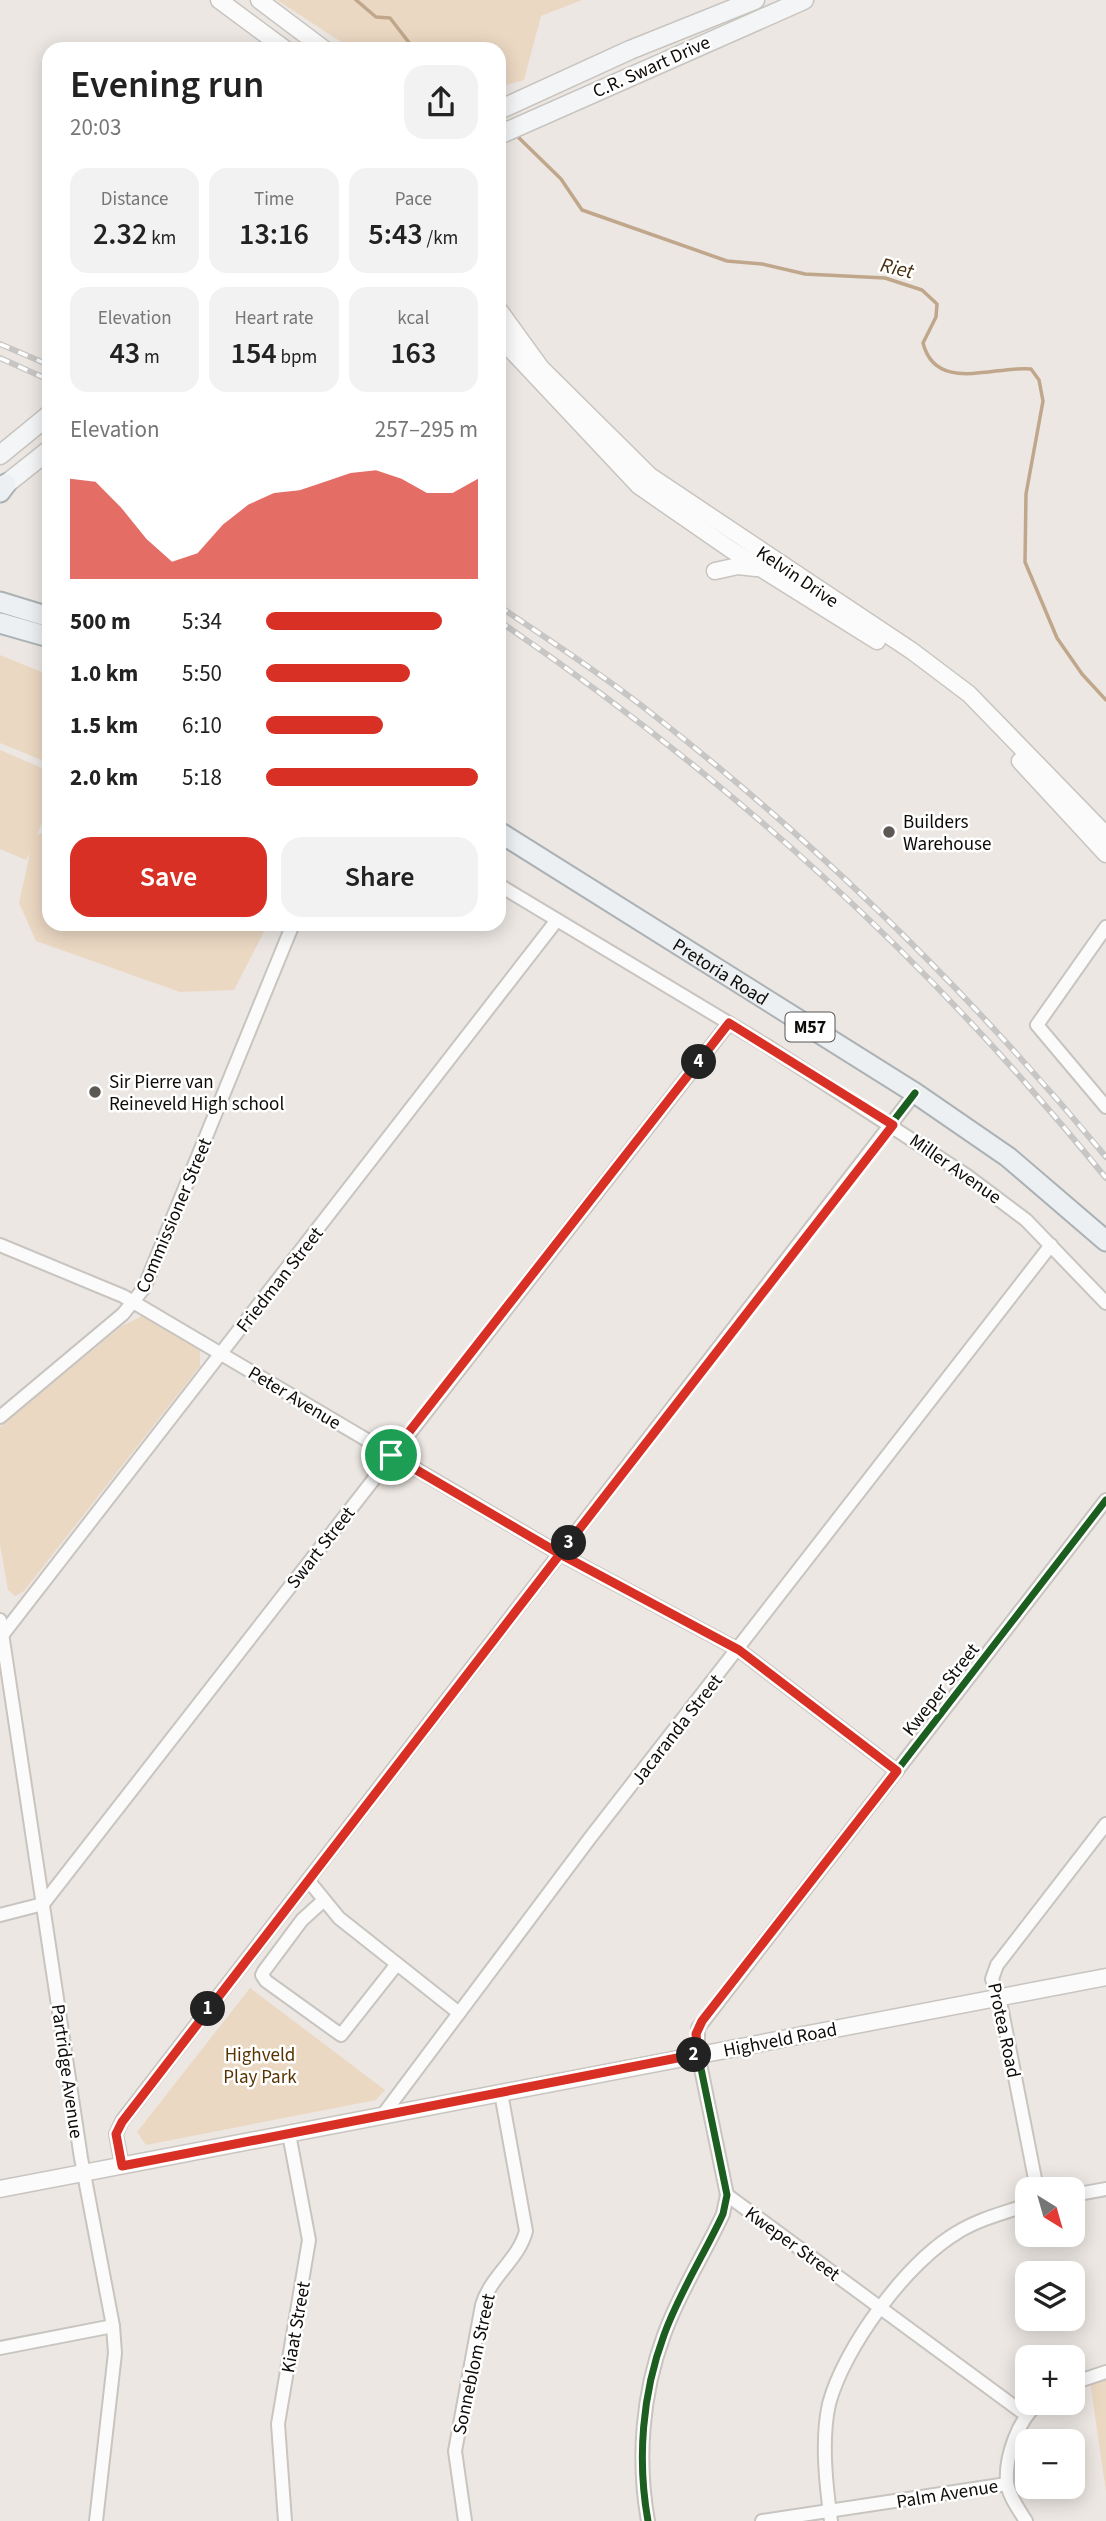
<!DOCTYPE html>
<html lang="en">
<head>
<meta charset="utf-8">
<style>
	:root { --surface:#fff; --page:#f2f2f2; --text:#222; --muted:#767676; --accent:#d93025 }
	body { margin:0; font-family:"Source Sans 3",sans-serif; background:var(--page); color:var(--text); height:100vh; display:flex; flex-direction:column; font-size:26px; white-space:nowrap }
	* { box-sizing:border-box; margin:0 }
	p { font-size:23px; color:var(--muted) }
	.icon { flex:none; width:38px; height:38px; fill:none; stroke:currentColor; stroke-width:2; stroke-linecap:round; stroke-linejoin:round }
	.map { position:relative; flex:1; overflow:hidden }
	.sheet { position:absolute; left:42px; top:42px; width:464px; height:889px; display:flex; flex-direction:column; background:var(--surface); border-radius:21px; box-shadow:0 4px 18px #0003 }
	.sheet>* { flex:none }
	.needle { width:46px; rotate:143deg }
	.tools { position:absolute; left:1015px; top:2177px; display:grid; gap:14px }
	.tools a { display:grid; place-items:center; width:70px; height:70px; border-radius:14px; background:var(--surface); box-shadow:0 4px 18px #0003; font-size:35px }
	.pin { position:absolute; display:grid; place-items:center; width:60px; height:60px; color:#fff; margin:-30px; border:4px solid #fff; border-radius:50%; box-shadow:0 2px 7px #0007 }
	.km { position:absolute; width:35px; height:35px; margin:-18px; border-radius:50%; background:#222; color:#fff; font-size:19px; line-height:35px; text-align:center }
	.round { display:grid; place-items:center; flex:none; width:74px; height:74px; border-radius:21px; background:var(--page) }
	.head { display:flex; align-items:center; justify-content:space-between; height:119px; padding:0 28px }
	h1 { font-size:38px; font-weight:600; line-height:52px }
	.figures { display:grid; grid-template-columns:repeat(3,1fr); gap:10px; height:119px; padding:7px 28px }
	.figures div { display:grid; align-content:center; border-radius:18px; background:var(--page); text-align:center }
	.figures b { font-size:30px; font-weight:600 }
	.figures small { font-size:19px; font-weight:400 }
	.figures p { font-size:19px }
	.chart { height:196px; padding:14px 28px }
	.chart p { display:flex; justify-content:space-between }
	.chart svg { width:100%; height:126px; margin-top:7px; fill:var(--accent); opacity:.7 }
	.action { display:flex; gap:14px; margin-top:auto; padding:14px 28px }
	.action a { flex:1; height:80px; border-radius:21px; background:var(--accent); color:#fff; font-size:28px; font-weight:600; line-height:80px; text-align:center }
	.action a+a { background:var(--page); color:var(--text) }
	ul { padding:0 28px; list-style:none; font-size:23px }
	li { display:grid; grid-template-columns:112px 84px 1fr; align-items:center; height:52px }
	li i { height:18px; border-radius:9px; background:var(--accent) }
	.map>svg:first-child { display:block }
	.green { fill:#ebd8c3 }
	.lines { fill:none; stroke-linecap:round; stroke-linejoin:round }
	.stream { stroke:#c0a78b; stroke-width:3.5 }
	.minor-casing { stroke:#c8c4bf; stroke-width:16 }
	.tertiary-casing { stroke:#c8c4bf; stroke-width:19 }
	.secondary-casing { stroke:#c8c4bf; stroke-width:21 }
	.primary-casing { stroke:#abb1b4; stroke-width:23 }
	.minor { stroke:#fcfbfb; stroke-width:12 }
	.tertiary { stroke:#fcfbfb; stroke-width:16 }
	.secondary { stroke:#f4f5f6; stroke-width:18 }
	.primary { stroke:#ecf0f2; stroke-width:19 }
	.rail-casing { stroke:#c7c6c5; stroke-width:6 }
	.rail { stroke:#fff; stroke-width:3.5; stroke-dasharray:10; stroke-linecap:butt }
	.cycleway-casing { stroke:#fff; stroke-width:11 }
	.cycleway { stroke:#1b5e20; stroke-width:7 }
	.route-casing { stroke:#fff; stroke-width:14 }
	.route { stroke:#d93025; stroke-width:9 }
	.poi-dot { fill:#5c5854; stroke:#fff; stroke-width:2.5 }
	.labels { text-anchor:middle; stroke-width:5; stroke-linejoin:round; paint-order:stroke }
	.shield { fill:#fff; stroke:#565452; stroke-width:2 }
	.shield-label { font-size:18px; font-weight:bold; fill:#0e0b08 }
	.street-label { font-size:19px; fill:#0e0b08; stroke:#fff }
	.poi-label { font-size:19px; fill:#0e0b08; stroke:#fff; text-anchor:start }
	.park-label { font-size:19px; fill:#573402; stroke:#fff }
	.water-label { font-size:21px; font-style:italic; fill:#482f10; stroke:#fff }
</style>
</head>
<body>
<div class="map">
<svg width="1106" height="2521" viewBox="0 0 1106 2521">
	<rect width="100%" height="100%" fill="#ece7e2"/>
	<g class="green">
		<polygon points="277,0 582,0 541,16 524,80 499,87 499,49 352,49"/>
		<polygon points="0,655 49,675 49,763 0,743"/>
		<polygon points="0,750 49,771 49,806 37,835 49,829 49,924 268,924 234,990 180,992 36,941 19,903 30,853 26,860 0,849"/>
		<polygon points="144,1315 196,1344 200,1350 200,1366 24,1591 15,1596 8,1590 0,1544 0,1427 122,1326"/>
		<polygon points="250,1988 385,2090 376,2100 146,2145 137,2132"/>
		<polygon points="1106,2378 1106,2492 1090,2381"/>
	</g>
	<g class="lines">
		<g class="stream">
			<polyline points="356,0 376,17 390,18 414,49"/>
			<path d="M515 134 561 179 582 210 727 261 762 264 805 274 885 278 922 290 937 304 936 317 923 343C936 394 995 365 1031 369L1039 380 1043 401 1026 494 1025 562 1057 638 1082 674 1106 700"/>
		</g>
		<g class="minor-casing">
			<g id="minor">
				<polyline points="499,885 767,1046 966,1175 1026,1220 1106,1303"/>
				<polyline points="1106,927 1037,1025 1106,1107"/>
				<polyline points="0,1245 123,1296 560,1554 739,1650 897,1771"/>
				<polyline points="0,1417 123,1314 144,1288 293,924"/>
				<polyline points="0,1620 81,2158 113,2326 115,2353 96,2521"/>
				<polyline points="0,1638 557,920"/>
				<polyline points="308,1880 339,1918 459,2013"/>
				<polyline points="324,1900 302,1920 264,1971 262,1975 266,1981 341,2035 397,1964"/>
				<polyline points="0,1915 43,1904 729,1023"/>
				<polyline points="382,2116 590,1838 1051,1245"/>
				<polyline points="122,2166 116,2134 122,2121 915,1093"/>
				<polyline points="1037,2189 1001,2006 992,1979 997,1965 1106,1824"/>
				<polyline points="727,2195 1026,2415"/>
				<polyline points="1073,2195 1106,2189"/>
				<polyline points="0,2348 113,2326"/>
				<polyline points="1073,2383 1106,2372"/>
				<polyline points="285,2521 278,2424 309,2240 289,2134"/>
				<path d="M465 2521 455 2451 482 2305C490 2277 519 2259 526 2231L501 2093"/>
				<path d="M648 2521C637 2460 642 2394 664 2335 679 2293 704 2255 723 2214L727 2195 698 2054V2028L1106 1500"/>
				<polyline points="762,2521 1007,2484"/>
				<path d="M831 2521C826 2485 821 2440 829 2404 844 2347 907 2262 958 2232 979 2219 1004 2213 1027 2205"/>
				<path d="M1026 2521C1019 2510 1008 2495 1007 2482 1005 2456 1019 2418 1039 2403"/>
			</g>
		</g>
		<g class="tertiary-casing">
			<g id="tertiary">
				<polyline points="219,0 285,49"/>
				<polyline points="259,0 324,49"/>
				<polyline points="499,310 541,368 650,476 912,651 969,694 1106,835"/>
				<polyline points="499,337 639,486 730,549 877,641"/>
				<polyline points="715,571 738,566 756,568"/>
				<polyline points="1020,761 1106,854"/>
				<polyline points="0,2189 1106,1977"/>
			</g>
		</g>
		<g class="secondary-casing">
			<g id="secondary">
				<polyline points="499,110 630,50 755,0"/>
				<polyline points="499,135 804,0"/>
				<polyline points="0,455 49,415"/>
				<polyline points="0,489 49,450"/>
			</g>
		</g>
		<g class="primary-casing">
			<g id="primary">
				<polyline points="0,492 6,484"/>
				<polyline points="0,602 49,617"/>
				<polyline points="0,623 49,637"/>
				<path id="s1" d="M499 832 915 1093 1008 1157 1106 1241"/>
			</g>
		</g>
		<use href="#minor" class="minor"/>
		<use href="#tertiary" class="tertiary"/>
		<use href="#secondary" class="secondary"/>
		<use href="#primary" class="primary"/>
		<g class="rail-casing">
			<g id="rail">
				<polyline points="0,344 49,365"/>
				<polyline points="0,358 49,380"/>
				<path d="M499 606C550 641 602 674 651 713 819 844 970 993 1106 1157"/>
				<path d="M499 621C733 781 927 957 1106 1178"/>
			</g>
		</g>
		<use href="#rail" class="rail"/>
		<g class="cycleway-casing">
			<g id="cycleway">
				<polyline points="122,2166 116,2134 122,2121 915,1093"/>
				<path d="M648 2521C637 2460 642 2394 664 2335 679 2293 704 2255 723 2214L727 2195 698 2054V2028L1106 1500"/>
			</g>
		</g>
		<use href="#cycleway" class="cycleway"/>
	</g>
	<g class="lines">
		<g class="route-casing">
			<polyline id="route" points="391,1455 560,1554 122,2122 116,2134 122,2166 698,2054 696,2034 702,2021 897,1771 739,1650 560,1554 893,1125 729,1023 391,1455"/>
		</g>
		<use href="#route" class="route"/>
	</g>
	<g class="poi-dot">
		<circle cx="889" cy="832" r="7"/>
		<circle cx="95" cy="1092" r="7"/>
	</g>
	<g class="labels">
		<rect class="shield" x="785.5" y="1012.5" width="49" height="29" rx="5"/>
		<g class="shield-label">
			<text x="810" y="1033">M57</text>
		</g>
		<g class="street-label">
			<text transform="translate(651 66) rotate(-24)" y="7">C.R. Swart Drive</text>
			<text transform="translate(798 576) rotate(34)" y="7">Kelvin Drive</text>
			<text dy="7" stroke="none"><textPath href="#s1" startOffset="262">Pretoria Road</textPath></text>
			<text transform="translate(956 1168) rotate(35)" y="7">Miller Avenue</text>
			<text transform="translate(173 1215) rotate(-67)" y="7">Commissioner Street</text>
			<text transform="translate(279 1279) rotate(-52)" y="7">Friedman Street</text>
			<text transform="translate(295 1397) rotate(31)" y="7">Peter Avenue</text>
			<text transform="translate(320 1547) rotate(-52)" y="7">Swart Street</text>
			<text transform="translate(940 1689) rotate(-52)" y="7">Kweper Street</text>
			<text transform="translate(676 1729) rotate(-52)" y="7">Jacaranda Street</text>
			<text transform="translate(1005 2030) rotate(78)" y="7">Protea Road</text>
			<text transform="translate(780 2039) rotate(-11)" y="7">Highveld Road</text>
			<text transform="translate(68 2071) rotate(82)" y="7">Partridge Avenue</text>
			<text transform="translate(793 2243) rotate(36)" y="7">Kweper Street</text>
			<text transform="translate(295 2327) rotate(-80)" y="7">Kiaat Street</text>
			<text transform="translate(473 2364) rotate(-78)" y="7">Sonneblom Street</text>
			<text transform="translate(947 2493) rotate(-9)" y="7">Palm Avenue</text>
		</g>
		<g class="poi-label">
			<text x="903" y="828">Builders<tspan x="903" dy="22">Warehouse</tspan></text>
			<text x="109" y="1088">Sir Pierre van<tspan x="109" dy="22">Reineveld High school</tspan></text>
		</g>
		<g class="park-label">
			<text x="260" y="2061">Highveld<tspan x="260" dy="22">Play Park</tspan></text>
		</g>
		<g class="water-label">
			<text transform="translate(897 268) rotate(13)" y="7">Riet</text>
		</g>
	</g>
</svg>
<div class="tools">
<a><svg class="needle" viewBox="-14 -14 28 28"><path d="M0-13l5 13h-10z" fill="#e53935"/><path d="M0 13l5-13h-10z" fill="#767676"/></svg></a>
<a><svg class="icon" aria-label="layers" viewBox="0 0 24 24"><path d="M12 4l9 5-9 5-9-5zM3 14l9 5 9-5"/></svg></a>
<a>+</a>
<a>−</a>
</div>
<div class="pin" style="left:391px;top:1455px;background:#1e9e55"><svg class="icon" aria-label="arrive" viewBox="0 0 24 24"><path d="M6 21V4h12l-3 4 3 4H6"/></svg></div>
<b class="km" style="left:208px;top:2009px">1</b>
<b class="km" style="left:694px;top:2055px">2</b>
<b class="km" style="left:569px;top:1543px">3</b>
<b class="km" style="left:699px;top:1062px">4</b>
<section class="sheet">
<div class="head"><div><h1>Evening run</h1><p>20:03</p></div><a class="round"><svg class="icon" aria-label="share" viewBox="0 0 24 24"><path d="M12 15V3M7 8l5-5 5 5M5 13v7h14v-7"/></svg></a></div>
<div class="figures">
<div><p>Distance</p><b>2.32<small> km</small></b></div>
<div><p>Time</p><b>13:16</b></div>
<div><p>Pace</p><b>5:43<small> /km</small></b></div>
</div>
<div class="figures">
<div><p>Elevation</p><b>43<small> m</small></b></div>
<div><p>Heart rate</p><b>154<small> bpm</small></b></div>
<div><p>kcal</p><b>163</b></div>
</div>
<div class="chart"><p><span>Elevation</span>257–295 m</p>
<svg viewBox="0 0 160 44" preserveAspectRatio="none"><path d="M0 44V9L10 10L20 19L30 30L40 38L50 35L60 25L70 18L80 14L90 13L100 10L110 7L120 6L130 9L140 14L150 14L160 9V44z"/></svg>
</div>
<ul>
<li><b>500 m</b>5:34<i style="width:83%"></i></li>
<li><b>1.0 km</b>5:50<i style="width:68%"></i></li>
<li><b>1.5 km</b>6:10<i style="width:55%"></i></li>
<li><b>2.0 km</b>5:18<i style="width:100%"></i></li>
</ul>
<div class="action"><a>Save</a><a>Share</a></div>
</section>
</div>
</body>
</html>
